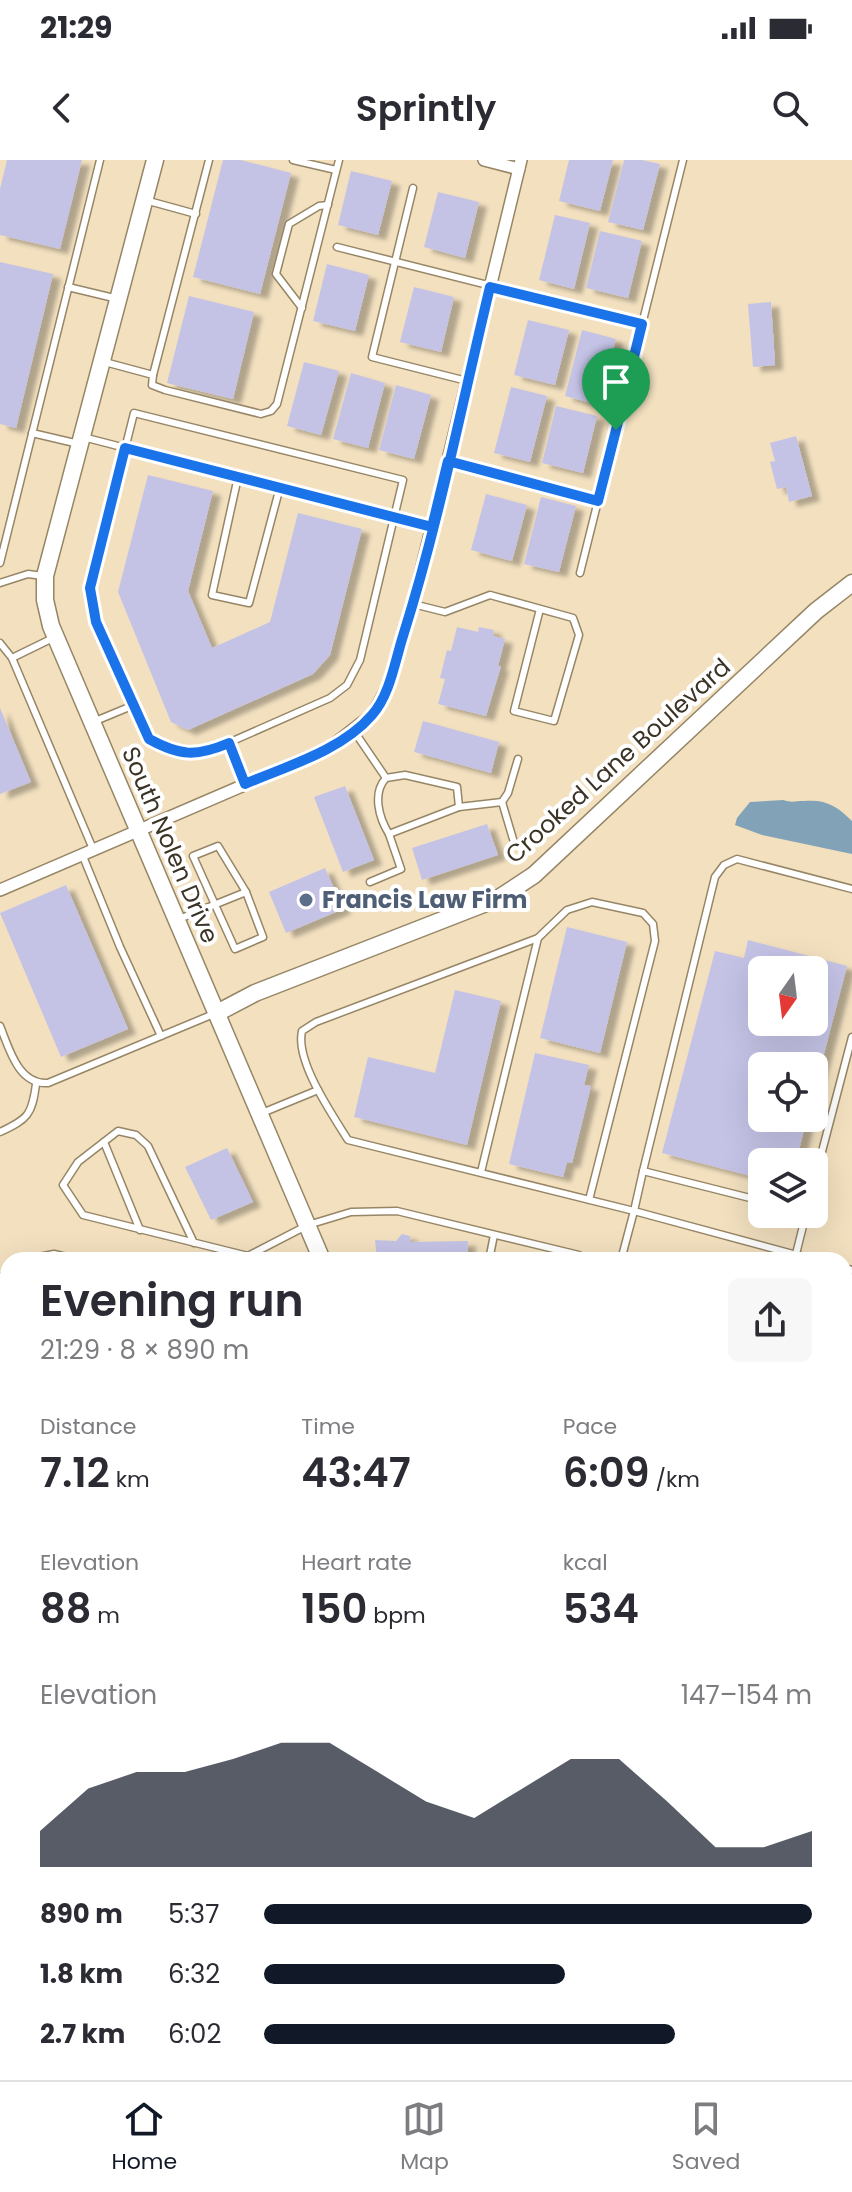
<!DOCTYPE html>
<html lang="en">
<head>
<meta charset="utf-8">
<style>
	:root { --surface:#fff; --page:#f7f7f7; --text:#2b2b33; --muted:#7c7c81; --line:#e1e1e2; --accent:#111827 }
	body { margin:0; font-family:Poppins,sans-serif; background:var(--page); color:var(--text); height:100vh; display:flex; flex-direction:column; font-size:30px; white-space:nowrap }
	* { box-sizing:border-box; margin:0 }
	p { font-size:26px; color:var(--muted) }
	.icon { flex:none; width:44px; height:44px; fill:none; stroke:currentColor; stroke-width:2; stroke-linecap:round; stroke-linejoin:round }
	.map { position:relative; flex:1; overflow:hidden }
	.drawer { position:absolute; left:0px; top:1092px; width:852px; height:828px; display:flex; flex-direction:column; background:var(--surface); border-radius:24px 24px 0 0; box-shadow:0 8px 32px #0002 }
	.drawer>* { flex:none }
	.needle { width:52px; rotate:194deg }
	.buttons { position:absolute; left:748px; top:796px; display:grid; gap:16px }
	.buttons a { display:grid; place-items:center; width:80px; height:80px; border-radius:12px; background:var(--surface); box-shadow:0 8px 32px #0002; font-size:40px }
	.pin { position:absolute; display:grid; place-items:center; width:68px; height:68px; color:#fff; margin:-82px -34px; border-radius:50% 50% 50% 0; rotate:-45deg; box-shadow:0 0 8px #0007 }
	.pin .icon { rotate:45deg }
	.round { display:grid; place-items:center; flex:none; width:84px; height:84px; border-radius:12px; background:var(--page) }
	.overview { display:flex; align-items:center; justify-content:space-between; height:136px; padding:0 40px }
	h1 { font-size:44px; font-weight:600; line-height:60px }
	.metrics { display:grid; grid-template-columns:repeat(3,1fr); gap:12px; height:136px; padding:8px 40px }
	.metrics div { display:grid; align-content:center }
	.metrics b { font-size:40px; font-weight:600 }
	.metrics small { font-size:22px; font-weight:400 }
	.metrics p { font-size:22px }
	.chart { height:224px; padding:16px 40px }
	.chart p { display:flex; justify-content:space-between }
	.chart svg { width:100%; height:144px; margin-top:8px; fill:var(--accent); opacity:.7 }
	ul { padding:0 40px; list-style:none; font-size:26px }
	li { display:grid; grid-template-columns:128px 96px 1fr; align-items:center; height:60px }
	li i { height:20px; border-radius:10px; background:var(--accent) }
	.status { display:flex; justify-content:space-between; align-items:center; height:56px; padding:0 40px; background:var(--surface); direction:ltr }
	.status svg { height:22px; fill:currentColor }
	header { display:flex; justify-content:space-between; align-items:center; height:104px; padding:0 40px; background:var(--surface); font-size:36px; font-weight:600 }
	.menu { display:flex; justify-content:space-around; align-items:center; height:112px; border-top:2px solid var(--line); background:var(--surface); font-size:22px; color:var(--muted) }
	.menu a { display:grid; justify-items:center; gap:4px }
	.menu .selected { color:var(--accent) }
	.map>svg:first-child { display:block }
	.water { fill:#81a2b7 }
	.building { fill:#c4c3e6; fill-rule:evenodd; filter:url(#shadow) }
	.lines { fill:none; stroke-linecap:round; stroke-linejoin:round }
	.lane-casing { stroke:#968666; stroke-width:9 }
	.street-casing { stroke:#968666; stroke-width:14 }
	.secondary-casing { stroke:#968666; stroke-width:19 }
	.primary-casing { stroke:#ac556d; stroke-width:21 }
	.lane { stroke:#fff; stroke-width:6 }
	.street { stroke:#fff; stroke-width:11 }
	.secondary { stroke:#fff; stroke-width:16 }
	.primary { stroke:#f2a4be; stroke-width:18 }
	.route-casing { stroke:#fff; stroke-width:16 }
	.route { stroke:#1a73e8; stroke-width:10 }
	.service-dot { fill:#5c6f8a; stroke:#fff; stroke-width:3 }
	.labels { text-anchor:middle; stroke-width:8; stroke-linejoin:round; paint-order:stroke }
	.street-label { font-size:24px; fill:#3b3426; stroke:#fff }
	.service-label { font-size:24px; font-weight:bold; fill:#4e5e75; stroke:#fff; text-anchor:start }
</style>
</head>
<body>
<div class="status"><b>21:29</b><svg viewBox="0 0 49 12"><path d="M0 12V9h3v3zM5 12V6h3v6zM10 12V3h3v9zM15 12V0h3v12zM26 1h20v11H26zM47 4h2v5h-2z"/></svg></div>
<header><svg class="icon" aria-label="back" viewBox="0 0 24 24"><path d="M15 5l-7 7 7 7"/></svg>Sprintly<svg class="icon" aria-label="search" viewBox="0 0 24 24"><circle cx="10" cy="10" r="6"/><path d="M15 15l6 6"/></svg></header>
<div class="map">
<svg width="852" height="1920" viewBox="0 0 852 1920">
	<defs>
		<filter id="shadow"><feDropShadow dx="8" dy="5" stdDeviation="2" flood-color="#0004"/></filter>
	</defs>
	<rect width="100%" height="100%" fill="#f2e0bf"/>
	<path class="water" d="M783 640C792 643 795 641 804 641 826 639 837 646 852 661V694L762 675 735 665 737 658 750 642Z"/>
	<g class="building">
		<polygon points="7,0 82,0 60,89 0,75 0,29"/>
		<polygon points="223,0 241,0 291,13 260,134 193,117"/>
		<polygon points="569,0 613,0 600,51 559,41"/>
		<polygon points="624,0 642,0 660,4 643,70 608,62"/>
		<polygon points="351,11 392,21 378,75 338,65"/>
		<polygon points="438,32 479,42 465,98 424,87"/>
		<polygon points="555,55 590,63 574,129 539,120"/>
		<polygon points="600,71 642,81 628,138 586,128"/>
		<polygon points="0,102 53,114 16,268 0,264"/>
		<polygon points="327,104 369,115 355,171 313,161"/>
		<polygon points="414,127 454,137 441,192 400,182"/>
		<polygon points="189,136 254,152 233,239 167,223"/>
		<polygon points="771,142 775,205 753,207 748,144"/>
		<polygon points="528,160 569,170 555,225 514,215"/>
		<polygon points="582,170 616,179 599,245 565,236"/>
		<polygon points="304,202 339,211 321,275 287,266"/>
		<polygon points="351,213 385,223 368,288 333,279"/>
		<polygon points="396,225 431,235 414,299 379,290"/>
		<polygon points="511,227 547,236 530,302 494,293"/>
		<polygon points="556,246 597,256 583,313 542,303"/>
		<polygon points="796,276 812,336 789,342 786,327 777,329 770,302 775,301 770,283"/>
		<polygon points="148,315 213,331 188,431 212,488 270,462 298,353 362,369 330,495 313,514 188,570 171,562 118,432"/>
		<polygon points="486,334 527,345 512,401 471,390"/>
		<polygon points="541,337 576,346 559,412 524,404"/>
		<polygon points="457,467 478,472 479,467 494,470 493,476 505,479 498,506 501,506 486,556 438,544 445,519 440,518 447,490 451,491"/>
		<polygon points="0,548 31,622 0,634"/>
		<polygon points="423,561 499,582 491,613 414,592"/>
		<polygon points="345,626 374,700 343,712 314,637"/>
		<polygon points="487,664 498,695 422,720 412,688"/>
		<polygon points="325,708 343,749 286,773 269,732"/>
		<polygon points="66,725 128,869 61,897 0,753"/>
		<polygon points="567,767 627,782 600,893 540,878"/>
		<path d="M748 780 847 806 815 928 814 906H762V958H807L796 1002H762V1019L662 993 715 791 744 798ZM762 810H814V862H762Z"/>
		<polygon points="455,830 501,841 467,985 354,957 368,897 435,913"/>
		<polygon points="535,893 589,905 584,925 591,926 572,1003 567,1002 563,1017 509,1004"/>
		<polygon points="227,988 253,1042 211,1060 185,1007"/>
		<polygon points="402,1074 410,1076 411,1082 468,1081 467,1100 377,1100 375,1080 396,1081"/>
		<polygon points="0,1171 8,1173 8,1197 0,1195"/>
		<polygon points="0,1560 8,1565 8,1627 0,1622"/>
		<polygon points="468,1912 512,1912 507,1920 481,1920"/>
	</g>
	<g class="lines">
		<g class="lane-casing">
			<g id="lane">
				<polyline points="293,0 336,10"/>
				<polyline points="413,28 372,197 467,221"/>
				<polyline points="145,40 196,54"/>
				<polyline points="337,87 642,164"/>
				<polyline points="68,127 118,139"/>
				<polyline points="302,148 276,114 289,64 319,46 328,45"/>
				<polyline points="101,201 153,215 152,225 165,230 261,254 271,251 277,244 339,0"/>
				<polyline points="153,215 209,0"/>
				<polygon points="134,253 403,320 360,500 347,525 330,538 210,591 178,593 149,579 96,462 90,428"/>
				<polyline points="32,273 79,284"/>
				<polyline points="83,277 432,367"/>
				<polyline points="448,301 598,341"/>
				<polyline points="238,317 212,435 249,443 280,327"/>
				<polyline points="0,403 100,0"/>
				<polyline points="580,413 683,0"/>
				<polyline points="0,423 28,414 43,416"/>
				<polyline points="413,444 445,452 490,435 573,458 579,475 554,561 514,551 540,449"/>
				<polyline points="0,483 12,498 55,477"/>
				<polyline points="12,498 93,689"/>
				<polyline points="93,562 134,545"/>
				<path d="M354 571 386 618C372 633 379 658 389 674L459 647 457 627 405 615 386 618"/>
				<polyline points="229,583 245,624"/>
				<polyline points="502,642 508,633 518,599"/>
				<polyline points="459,647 502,642 513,679"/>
				<polygon points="218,686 246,732 263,777 235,789 193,696"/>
				<polyline points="82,694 120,787 161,876"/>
				<polyline points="370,722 401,709 389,674"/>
				<polyline points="179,759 246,732"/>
				<path d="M0 866C9 888 18 925 48 923L216 853"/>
				<polyline points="262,953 318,930"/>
				<path d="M0 972C28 959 32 955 36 924"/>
				<polyline points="104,982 140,1070"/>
				<polyline points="643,1011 715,717 724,705 737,699 852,729"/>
				<polyline points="481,1012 538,778"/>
				<polyline points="814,1022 852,877"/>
				<path d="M589 1040 655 781 653 764 643 753 592 742 567 750 538 778 316 862 302 871C295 901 332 954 348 980L634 1051 621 1100"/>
				<polyline points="762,1041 643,1011 634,1051 815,1100"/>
				<polyline points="194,1083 148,986 136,975 118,971 78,1002 63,1025 83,1055 248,1096 308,1065 351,1052 397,1051 579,1095 577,1100"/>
				<polyline points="796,1094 806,1054"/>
				<polyline points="24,1100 54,1094 79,1100"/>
				<polyline points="489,1100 494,1075"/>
				<polyline points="844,1108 852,1110"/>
				<polyline points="0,1118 8,1112"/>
				<polyline points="0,1224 8,1226"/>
				<polyline points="0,1289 8,1291"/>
				<polyline points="0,1519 8,1524"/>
				<polyline points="0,1670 8,1674"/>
				<polyline points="0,1713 8,1718"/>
				<polyline points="844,1839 852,1826"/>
				<polyline points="0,1859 8,1861"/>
				<polyline points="844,1867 852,1872"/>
				<polyline points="214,1912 246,1920"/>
				<polyline points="451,1912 462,1920"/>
				<polyline points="628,1912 640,1920"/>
				<polyline points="32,1920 38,1920"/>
				<polyline points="96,1920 98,1912"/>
				<polyline points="534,1920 540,1912"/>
				<polyline points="593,1920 597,1912"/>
			</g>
		</g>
		<g class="street-casing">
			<g id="street">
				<polyline points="484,0 519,9"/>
				<polyline points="0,730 328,589 373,554 388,526 413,444 521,0"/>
			</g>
		</g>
		<g class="secondary-casing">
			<g id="secondary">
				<polyline points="155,0 45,416 45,440 51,466 322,1100"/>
				<polyline points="217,853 255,833 499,738 534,715 816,451 852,423"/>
				<polyline points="0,1841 8,1828"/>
			</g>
		</g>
		<g class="primary-casing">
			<g id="primary">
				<polyline points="0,1415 8,1420"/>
				<polyline points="749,1912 769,1920"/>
				<polyline points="771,1920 791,1916"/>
			</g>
		</g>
		<use href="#lane" class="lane"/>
		<use href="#street" class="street"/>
		<use href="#secondary" class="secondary"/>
		<use href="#primary" class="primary"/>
	</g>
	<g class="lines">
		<g class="route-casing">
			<path id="route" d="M616 270 598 341 448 301 432 367 125 288 90 428 96 462 149 579C180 596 196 597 229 583L245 624C287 606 341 591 372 555 390 535 395 501 403 476 439 362 462 243 490 127L642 164 616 270"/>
		</g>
		<use href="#route" class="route"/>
	</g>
	<circle class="service-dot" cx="306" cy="740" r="8"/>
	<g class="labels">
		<g class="street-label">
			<text transform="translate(618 601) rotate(-42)" y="8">Crooked Lane Boulevard</text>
			<text transform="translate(170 685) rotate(67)" y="8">South Nolen Drive</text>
		</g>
		<g class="service-label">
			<text x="322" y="748">Francis Law Firm</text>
		</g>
	</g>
</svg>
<div class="buttons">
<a><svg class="needle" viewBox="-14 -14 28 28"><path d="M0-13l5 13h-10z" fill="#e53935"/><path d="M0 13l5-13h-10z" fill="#7c7c81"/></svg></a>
<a><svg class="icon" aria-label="locate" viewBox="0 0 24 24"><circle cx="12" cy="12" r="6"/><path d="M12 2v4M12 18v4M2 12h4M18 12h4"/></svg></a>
<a><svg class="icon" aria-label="layers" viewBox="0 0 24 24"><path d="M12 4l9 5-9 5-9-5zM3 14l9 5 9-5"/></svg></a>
</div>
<div class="pin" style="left:616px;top:270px;background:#1e9e55"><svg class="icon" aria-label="arrive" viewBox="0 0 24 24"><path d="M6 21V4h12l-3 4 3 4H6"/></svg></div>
<section class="drawer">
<div class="overview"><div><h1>Evening run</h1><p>21:29 · 8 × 890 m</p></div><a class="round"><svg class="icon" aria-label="share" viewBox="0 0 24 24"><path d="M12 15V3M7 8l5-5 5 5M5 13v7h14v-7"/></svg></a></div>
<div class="metrics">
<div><p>Distance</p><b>7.12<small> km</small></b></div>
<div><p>Time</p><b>43:47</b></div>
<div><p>Pace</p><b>6:09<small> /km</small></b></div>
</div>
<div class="metrics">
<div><p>Elevation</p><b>88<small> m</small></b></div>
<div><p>Heart rate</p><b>150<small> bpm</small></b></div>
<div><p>kcal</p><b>534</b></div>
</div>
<div class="chart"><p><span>Elevation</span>147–154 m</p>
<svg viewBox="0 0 160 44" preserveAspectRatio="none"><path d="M0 44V33L10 20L20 15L30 15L40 11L50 6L60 6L70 15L80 24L90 29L100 20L110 11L120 11L130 24L140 38L150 38L160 33V44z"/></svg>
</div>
<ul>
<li><b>890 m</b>5:37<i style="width:100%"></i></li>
<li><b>1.8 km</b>6:32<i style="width:55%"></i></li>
<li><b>2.7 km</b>6:02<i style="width:75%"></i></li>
</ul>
</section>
</div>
<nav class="menu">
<a class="selected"><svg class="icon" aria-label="home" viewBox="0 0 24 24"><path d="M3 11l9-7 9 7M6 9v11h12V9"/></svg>Home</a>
<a><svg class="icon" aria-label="map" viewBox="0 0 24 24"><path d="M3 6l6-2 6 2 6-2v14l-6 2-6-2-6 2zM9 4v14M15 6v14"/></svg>Map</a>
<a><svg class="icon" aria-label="saved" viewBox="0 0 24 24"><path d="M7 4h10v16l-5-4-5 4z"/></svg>Saved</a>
</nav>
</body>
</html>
